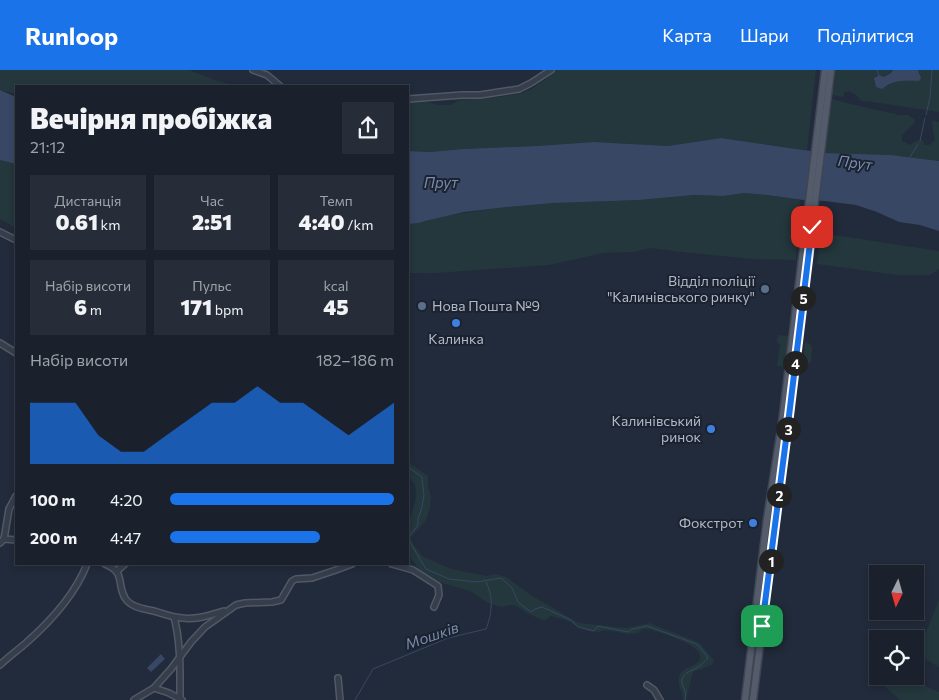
<!DOCTYPE html>
<html lang="uk">
<head>
<meta charset="utf-8">
<style>
	:root { --surface:#1a202c; --page:#272d38; --text:#f1f3f6; --muted:#9fa3a9; --line:#383e48; --accent:#1a73e8 }
	body { margin:0; font-family:Commissioner,sans-serif; background:var(--page); color:var(--text); height:100vh; display:flex; flex-direction:column; font-size:19px; white-space:nowrap }
	* { box-sizing:border-box; margin:0 }
	p { font-size:16px; color:var(--muted) }
	.icon { flex:none; width:28px; height:28px; fill:none; stroke:currentColor; stroke-width:2; stroke-linecap:round; stroke-linejoin:round }
	.map { position:relative; flex:1; overflow:hidden }
	.panel { position:absolute; left:15px; top:15px; width:394px; height:480px; display:flex; flex-direction:column; background:var(--surface); border-radius:0px; box-shadow:0 2px 8px #0003,0 0 0 1px var(--line) }
	.panel>* { flex:none }
	.needle { width:32px; rotate:185deg }
	.tools { position:absolute; left:869px; top:495px; display:grid; gap:10px }
	.tools a { display:grid; place-items:center; width:55px; height:55px; border-radius:0px; background:var(--surface); box-shadow:0 2px 8px #0003,0 0 0 1px var(--line); font-size:25px }
	.pin { position:absolute; display:grid; place-items:center; width:42px; height:42px; color:#fff; margin:-21px; border-radius:10px; box-shadow:0 2px 8px #0006 }
	.km { position:absolute; width:25px; height:25px; margin:-12px; border-radius:50%; background:#222; color:#fff; font-size:14px; line-height:25px; text-align:center }
	.round { display:grid; place-items:center; flex:none; width:52px; height:52px; border-radius:0px; background:var(--page) }
	.headline { display:flex; align-items:center; justify-content:space-between; height:85px; padding:0 15px }
	h1 { font-size:28px; font-weight:800; line-height:38px }
	.metrics { display:grid; grid-template-columns:repeat(3,1fr); gap:8px; height:85px; padding:5px 15px }
	.metrics div { display:grid; align-content:center; border-radius:0px; background:var(--page); text-align:center }
	.metrics b { font-size:21px; font-weight:800 }
	.metrics small { font-size:14px; font-weight:400 }
	.metrics p { font-size:14px }
	.chart { height:140px; padding:10px 15px }
	.chart p { display:flex; justify-content:space-between }
	.chart svg { width:100%; height:90px; margin-top:5px; fill:var(--accent); opacity:.7 }
	ul { padding:0 15px; list-style:none; font-size:16px }
	li { display:grid; grid-template-columns:80px 60px 1fr; align-items:center; height:38px }
	li i { height:12px; border-radius:6px; background:var(--accent) }
	header { display:flex; align-items:center; gap:30px; box-sizing:border-box; height:70px; padding:0 25px; background:var(--accent); color:#fff }
	header strong { font-size:24px }
	nav { display:flex; gap:28px; margin-inline-start:auto; font-size:18px }
	.map>svg:first-child { display:block }
	.green { fill:#24373c }
	.water { fill:#384764 }
	.lines { fill:none; stroke-linecap:round; stroke-linejoin:round }
	.stream { stroke:#384764; stroke-width:1 }
	.minor-casing { stroke:#515866; stroke-width:8 }
	.major-casing { stroke:#3f4654; stroke-width:9 }
	.minor { stroke:#363d4b; stroke-width:5 }
	.major { stroke:#545c6b; stroke-width:6 }
	.route-casing { stroke:#fff; stroke-width:10 }
	.route { stroke:#1a73e8; stroke-width:6 }
	.service-dot { fill:#5c6f8a; stroke:#1b2230; stroke-width:2 }
	.shop-dot { fill:#3f7fe0; stroke:#1b2230; stroke-width:2 }
	.labels { text-anchor:middle; stroke-width:4; stroke-linejoin:round; paint-order:stroke }
	.poi-label { font-size:14px; fill:#b1b8c7; stroke:#1b2230; text-anchor:end }
	.water-label { font-size:15px; font-style:italic; fill:#7a8cae; stroke:#1b2230 }
</style>
</head>
<body>
<header>
<strong>Runloop</strong>
<nav><a>Карта</a><a>Шари</a><a>Поділитися</a></nav>
</header>
<div class="map">
<svg width="939" height="630" viewBox="0 0 939 630">
	<rect width="100%" height="100%" fill="#222b3b"/>
	<g class="green">
		<polygon points="0,0 189,0 215,10 236,16 16,16 16,24 0,20"/>
		<polygon points="556,0 816,0 807,80 721,68 668,76 594,72 537,76 463,79 430,82 408,81 408,32 428,32 437,35 450,35 460,30 473,29 483,29 518,24 530,20 546,9"/>
		<path d="M834 0H893L890 4 883 7 880 5 874 8 876 17C891 16 899 8 915 11L920 3 918 0H939V42L866 31C860 32 860 30 857 26 855 24 852 22 849 21L844 23V27L832 25 835 10 833 9Z"/>
		<path d="M832 29C854 35 874 40 897 44V45H908L915 50V52L902 65V71L910 75 916 71 923 70 925 75H929L935 70 933 61 932 50 939 52V91L891 85 825 83Z"/>
		<polygon points="0,90 16,94 16,158 0,149"/>
		<polygon points="744,123 767,125 800,130 796,190 753,189 681,182 650,178 634,182 603,183 549,195 436,203 408,203 408,154 419,153 425,151 449,145 507,137 554,133 639,130 694,125 723,126"/>
		<polygon points="821,163 939,181 939,199 930,205 898,205 817,194"/>
		<polygon points="778,265 789,266 788,280 786,282 784,297 777,296 780,274 777,273"/>
		<polygon points="805,272 809,273 812,277 811,293 803,292"/>
		<path d="M408 392 428 406V418L431 426 430 438 426 450 414 464 411 468 414 475 422 486 451 499 487 506 496 504 506 507 534 527 579 553 626 558 649 553 698 572C704 577 708 584 714 590L712 595 693 602 686 630H683C683 622 677 615 679 607 681 598 691 598 697 593 715 578 658 562 649 559H643L638 563 630 564 604 560 599 562 589 561 578 557 568 551 551 546 546 550H542L527 543 516 536 512 535 501 537 486 532 472 522 433 510 420 501 408 484V452L411 446 416 428 415 415 408 406Z"/>
		<polygon points="939,530 939,597 927,590 918,582"/>
		<polygon points="877,597 878,606 909,606 925,616 939,622 939,630 900,630 879,611 869,604 867,601"/>
	</g>
	<g class="water">
		<path d="M893 0H918L921 8 919 11C906 11 894 9 882 19L876 17 874 8 880 5 883 7 890 4Z"/>
		<polygon points="0,20 16,27 16,94 0,90"/>
		<polygon points="721,68 825,83 891,85 939,91 939,161 920,155 899,152 877,142 856,135 825,131 803,130 767,125 744,123 723,126 694,125 639,130 554,133 507,137 464,142 425,151 419,153 408,154 408,81 430,82 463,79 537,76 594,72 668,76"/>
		<polygon points="161,584 165,589 151,602 147,598"/>
	</g>
	<g class="lines">
		<g class="stream">
			<polyline points="877,0 879,6"/>
			<polyline points="926,45 930,27 932,0"/>
			<polyline points="920,71 925,48"/>
			<polyline points="910,87 918,74"/>
			<polyline points="408,397 422,407 424,426 421,441 418,448 418,455 408,468"/>
			<path d="M408 469 426 499 449 509 477 512 501 508 512 518 518 532 531 542 535 539 542 537 571 550 578 557 594 561 598 556 628 562 633 559 647 556 694 573 699 576 708 588C705 591 702 595 698 597 693 601 683 602 682 610 681 618 688 619 685 630"/>
			<path d="M355 630 373 599 448 568 486 559C492 544 494 527 486 512"/>
		</g>
		<g class="minor-casing">
			<g id="minor">
				<polyline points="253,0 267,5 280,16"/>
				<polyline points="408,29 462,25 480,25 519,19 531,13 551,0"/>
				<polyline points="0,162 16,170"/>
				<polyline points="0,273 16,283"/>
				<polyline points="4,469 9,439 16,426"/>
				<polyline points="0,473 4,469 16,470"/>
				<path d="M105 494C126 503 116 512 125 528 130 536 140 538 149 540 160 542 170 547 182 548 196 550 211 545 224 541"/>
				<polyline points="392,494 413,500 438,516 439,525 434,537"/>
				<polyline points="117,501 125,494"/>
				<path d="M174 547C181 573 180 602 180 629"/>
				<path d="M0 595C8 587 18 580 26 573 51 551 75 525 87 494"/>
				<polyline points="338,608 340,630"/>
				<polyline points="647,615 654,620 660,630"/>
				<polyline points="154,618 169,623 182,630"/>
				<polyline points="134,630 154,618 171,599 191,572 205,557 229,540 236,535 245,533 272,532 281,530 292,511 296,509 312,508 336,500 352,494"/>
			</g>
		</g>
		<g class="major-casing">
			<g id="major">
				<polyline points="745,630 767,449 782,353 825,0"/>
				<polyline points="753,630 788,353 831,0"/>
			</g>
		</g>
		<use href="#minor" class="minor"/>
		<use href="#major" class="major"/>
	</g>
	<g class="lines">
		<g class="route-casing">
			<polyline id="route" points="762,556 788,354 812,157"/>
		</g>
		<use href="#route" class="route"/>
	</g>
	<g class="service-dot">
		<circle cx="765" cy="219" r="5"/>
		<circle cx="422" cy="236" r="5"/>
	</g>
	<g class="shop-dot">
		<circle cx="456" cy="253" r="5"/>
		<circle cx="711" cy="359" r="5"/>
		<circle cx="753" cy="453" r="5"/>
	</g>
	<g class="labels">
		<g class="poi-label">
			<text x="755" y="216">Відділ поліції<tspan x="755" dy="16">"Калинівського ринку"</tspan></text>
			<text x="432" y="241" text-anchor="start">Нова Пошта №9</text>
			<text x="456" y="274" text-anchor="middle">Калинка</text>
			<text x="701" y="356">Калинівський<tspan x="701" dy="16">ринок</tspan></text>
			<text x="743" y="458">Фокстрот</text>
		</g>
		<g class="water-label">
			<text transform="translate(855 93) rotate(7)" y="5">Прут</text>
			<text x="441" y="118">Прут</text>
			<text transform="translate(432 566) rotate(-19)" y="5">Мошків</text>
		</g>
	</g>
</svg>
<div class="tools">
<a><svg class="needle" viewBox="-14 -14 28 28"><path d="M0-13l5 13h-10z" fill="#e53935"/><path d="M0 13l5-13h-10z" fill="#9fa3a9"/></svg></a>
<a><svg class="icon" aria-label="locate" viewBox="0 0 24 24"><circle cx="12" cy="12" r="6"/><path d="M12 2v4M12 18v4M2 12h4M18 12h4"/></svg></a>
</div>
<div class="pin" style="left:762px;top:556px;background:#1e9e55"><svg class="icon" aria-label="arrive" viewBox="0 0 24 24"><path d="M6 21V4h12l-3 4 3 4H6"/></svg></div>
<div class="pin" style="left:812px;top:157px;background:#d93025"><svg class="icon" aria-label="check" viewBox="0 0 24 24"><path d="M5 12l5 5 9-10"/></svg></div>
<b class="km" style="left:771px;top:491px">1</b>
<b class="km" style="left:779px;top:425px">2</b>
<b class="km" style="left:788px;top:359px">3</b>
<b class="km" style="left:795px;top:293px">4</b>
<b class="km" style="left:803px;top:228px">5</b>
<section class="panel">
<div class="headline"><div><h1>Вечірня пробіжка</h1><p>21:12</p></div><a class="round"><svg class="icon" aria-label="share" viewBox="0 0 24 24"><path d="M12 15V3M7 8l5-5 5 5M5 13v7h14v-7"/></svg></a></div>
<div class="metrics">
<div><p>Дистанція</p><b>0.61<small> km</small></b></div>
<div><p>Час</p><b>2:51</b></div>
<div><p>Темп</p><b>4:40<small> /km</small></b></div>
</div>
<div class="metrics">
<div><p>Набір висоти</p><b>6<small> m</small></b></div>
<div><p>Пульс</p><b>171<small> bpm</small></b></div>
<div><p>kcal</p><b>45</b></div>
</div>
<div class="chart"><p><span>Набір висоти</span>182–186 m</p>
<svg viewBox="0 0 160 44" preserveAspectRatio="none"><path d="M0 44V14L10 14L20 14L30 30L40 38L50 38L60 30L70 22L80 14L90 14L100 6L110 14L120 14L130 22L140 30L150 22L160 14V44z"/></svg>
</div>
<ul>
<li><b>100 m</b>4:20<i style="width:100%"></i></li>
<li><b>200 m</b>4:47<i style="width:67%"></i></li>
</ul>
</section>
</div>
</body>
</html>
